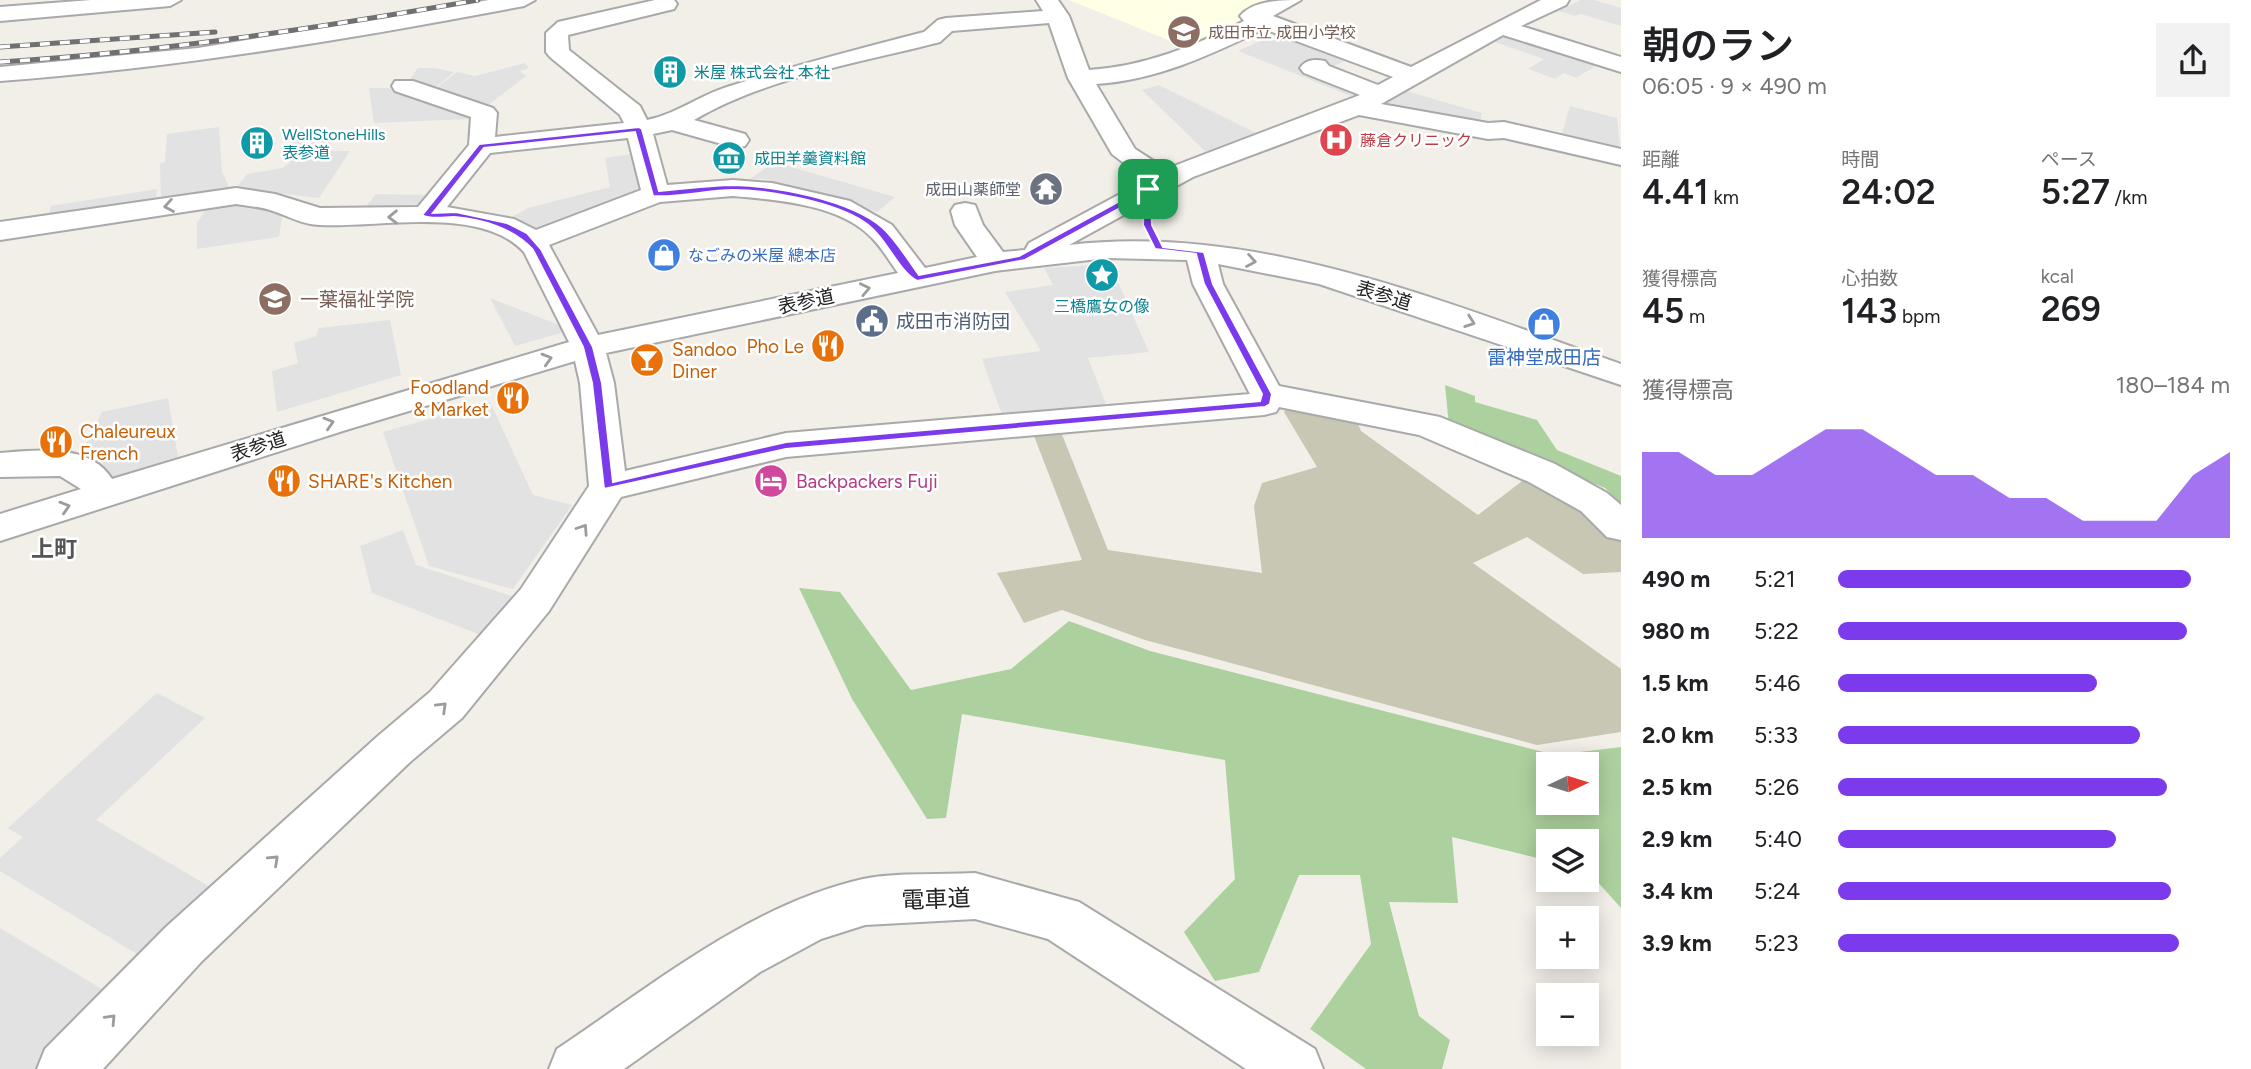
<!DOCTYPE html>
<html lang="ja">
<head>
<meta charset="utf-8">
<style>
	:root { --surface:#fff; --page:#f2f2f2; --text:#202124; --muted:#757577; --accent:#7c3aed }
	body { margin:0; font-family:Figtree,"Noto Sans JP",sans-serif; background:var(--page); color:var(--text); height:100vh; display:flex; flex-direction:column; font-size:26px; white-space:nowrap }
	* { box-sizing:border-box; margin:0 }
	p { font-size:23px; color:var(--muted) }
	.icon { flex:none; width:38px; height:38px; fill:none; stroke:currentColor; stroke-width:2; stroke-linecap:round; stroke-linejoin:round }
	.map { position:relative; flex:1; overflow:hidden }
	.drawer { display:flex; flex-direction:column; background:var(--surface); width:630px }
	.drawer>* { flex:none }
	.needle { width:46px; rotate:86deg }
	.tools { position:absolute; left:1536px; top:752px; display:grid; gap:14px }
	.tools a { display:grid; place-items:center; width:63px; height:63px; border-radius:0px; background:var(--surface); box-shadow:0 4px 18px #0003; font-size:35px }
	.pin { position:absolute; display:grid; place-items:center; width:60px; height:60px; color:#fff; margin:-30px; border-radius:14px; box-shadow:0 4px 10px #0006 }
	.round { display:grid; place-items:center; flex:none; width:74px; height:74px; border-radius:0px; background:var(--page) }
	.overview { display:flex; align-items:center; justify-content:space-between; height:119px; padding:0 21px }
	h1 { font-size:38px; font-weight:600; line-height:52px }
	.metrics { display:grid; grid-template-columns:repeat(3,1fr); gap:10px; height:119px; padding:7px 21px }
	.metrics div { display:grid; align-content:center }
	.metrics b { font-size:35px; font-weight:600 }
	.metrics small { font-size:19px; font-weight:400 }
	.metrics p { font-size:19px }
	.chart { height:196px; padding:14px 21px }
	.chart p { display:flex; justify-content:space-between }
	.chart svg { width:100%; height:126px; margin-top:7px; fill:var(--accent); opacity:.7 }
	ul { padding:0 21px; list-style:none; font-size:23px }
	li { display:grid; grid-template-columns:112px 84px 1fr; align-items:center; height:52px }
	li i { height:18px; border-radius:9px; background:var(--accent) }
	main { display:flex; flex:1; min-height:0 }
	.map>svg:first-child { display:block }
	.education { fill:#ffffe5 }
	.construction { fill:#c7c7b4 }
	.forest { fill:#add19e; fill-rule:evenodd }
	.parking { fill:#e2e2e2 }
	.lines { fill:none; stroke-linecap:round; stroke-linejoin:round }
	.minor-casing { stroke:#a9a9a9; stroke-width:4 }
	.minor { fill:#fff; fill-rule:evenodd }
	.rail-casing { stroke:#707070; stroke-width:5 }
	.rail { stroke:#fff; stroke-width:3.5; stroke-dasharray:10; stroke-linecap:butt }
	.oneway { stroke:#9c9c9c }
	.route { fill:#7c3aed; stroke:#fff; stroke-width:2; fill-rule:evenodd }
	.labels { text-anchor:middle; stroke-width:5; stroke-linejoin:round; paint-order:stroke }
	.far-education-label { font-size:16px; fill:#785e54; stroke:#fff; text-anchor:start }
	.far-culture-label { font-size:16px; fill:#0d838f; stroke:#fff; text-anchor:start }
	.far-health-label { font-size:16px; fill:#be3a42; stroke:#fff; text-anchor:start }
	.far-worship-label { font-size:16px; fill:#5b616d; stroke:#fff; text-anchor:end }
	.far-shop-label { font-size:16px; fill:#366cbe; stroke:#fff; text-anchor:start }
	.street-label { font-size:19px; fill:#222; stroke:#fff }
	.education-label { font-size:19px; fill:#785e54; stroke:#fff; text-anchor:start }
	.service-label { font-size:19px; fill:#4e5e75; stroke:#fff; text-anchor:start }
	.food-label { font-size:19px; fill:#c56008; stroke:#fff; text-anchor:start }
	.shop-label { font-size:19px; fill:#366cbe; stroke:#fff }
	.hotel-label { font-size:19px; fill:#b23c85; stroke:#fff; text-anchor:start }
	.quarter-label { font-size:23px; font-weight:bold; fill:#555; stroke:#fff }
	.near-street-label { font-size:23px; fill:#222; stroke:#fff }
</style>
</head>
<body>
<main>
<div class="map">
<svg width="1621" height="1069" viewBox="0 0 1621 1069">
	<rect width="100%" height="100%" fill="#f2efe9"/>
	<polygon class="education" points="1069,0 1291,0 1188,48"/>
	<polygon class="construction" points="1290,402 1355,416 1361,431 1478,515 1530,475 1595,513 1621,542 1621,572 1583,574 1527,537 1473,563 1621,669 1621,732 1537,745 1145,640 1062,610 1024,623 997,573 1082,560 1034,436 1061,432 1108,550 1262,573 1254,506 1262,483 1317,467 1284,412"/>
	<g class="forest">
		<polygon points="1445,385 1475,396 1475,402 1537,420 1557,450 1621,476 1621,504 1605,488 1449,426"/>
		<path d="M799 588 840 592 911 690 1011 669 1069 621 1150 651 1555 755 1621 747V908L1587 870V842H1549V861L1452 837 1458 903 1389 902 1419 1016 1450 1040 1442 1069H1366L1310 1029 1371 944 1360 875H1299L1259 972 1215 981 1184 932 1235 879 1225 760 962 714 946 818 927 819 852 699ZM1549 765H1587V803H1549Z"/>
	</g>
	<g class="parking">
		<polygon points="1581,0 1594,0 1621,8 1621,26 1581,14 1575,16 1558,11"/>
		<polygon points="1508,32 1600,63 1576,78 1564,73 1555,79 1528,69 1544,59 1492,41"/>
		<polygon points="1279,33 1348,59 1328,69 1370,87 1351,96 1238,51"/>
		<polygon points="525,63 529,68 520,71 526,76 488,105 486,110 431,92 457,72 475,76"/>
		<polygon points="418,68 434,68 454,72 431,91 407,83"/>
		<polygon points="1159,85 1256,133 1206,152 1142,90"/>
		<polygon points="369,88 388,88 472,119 374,123"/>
		<polygon points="1406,91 1482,113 1479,126 1378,105"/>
		<polygon points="1570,106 1617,118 1621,154 1560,140"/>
		<polygon points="219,127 222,172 230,189 161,200 160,163 165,162 167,134"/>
		<polygon points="332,131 330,151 350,151 319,198 236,188 247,174 283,168 290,162 288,137"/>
		<polygon points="631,154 644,193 534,231 512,217 528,208 610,187 605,158"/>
		<polygon points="774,162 895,197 877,212 766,179 750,179"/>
		<polygon points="157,189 156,202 48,219 51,206"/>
		<polygon points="376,194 425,195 414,212 363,210"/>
		<polygon points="227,202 283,211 279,237 197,249 197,223 209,204"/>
		<polygon points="1110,264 1149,352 1088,358 1108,409 1004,420 982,359 1041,351 1005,292 1053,285 1044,268"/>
		<polygon points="490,298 572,330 515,346"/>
		<polygon points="390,320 401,375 277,412 272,371 298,363 294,343 316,336 319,328"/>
		<polygon points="168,398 179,463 102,485 80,465 82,451 102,412"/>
		<polygon points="490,402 533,495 572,505 513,589 429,566 383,432"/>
		<polygon points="403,530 416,565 521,599 486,637 372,593 360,546"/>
		<polygon points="157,693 205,718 96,820 217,891 150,962 0,871 0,858 23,837 8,828"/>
		<polygon points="0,928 112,995 44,1069 0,1069"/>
	</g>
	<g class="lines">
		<g class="minor-casing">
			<g id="minor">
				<polygon points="91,0 181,0 170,6 0,21 0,7"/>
				<path d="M489 0H535L524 6C350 39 177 68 0 81V67L198 48Z"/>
				<path d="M655 0H674L677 4 674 9 568 35 569 50 640 106 647 120C676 114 699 96 727 87 792 66 858 49 924 32L938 20 946 18 1043 11 1036 0H1058L1069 16 1089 70C1146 66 1194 46 1244 21L1240 16C1253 0 1282 0 1301 0L1273 16 1411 67 1541 0H1569L1566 5 1521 26 1621 57V72L1503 35 1381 104 1488 123 1504 122 1621 149V165L1504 138 1488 139 1359 115 1193 177 1069 245C1258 223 1446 303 1621 364V385L1319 284 1218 264 1223 284 1279 386 1440 417 1555 464 1607 493 1621 505V540L1607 537 1581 511 1529 482 1419 435 1279 407 1276 412 1264 415 786 457 621 497 549 611 462 718 410 762 202 961 103 1069H37L45 1049 166 927 378 736 430 692 521 589 589 486 580 383 575 361 346 430 0 541V514L81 489 60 476 0 477V453C36 450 90 443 112 479L569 342 524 252C481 205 379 228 320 225 304 225 288 216 273 211 262 207 248 206 236 204L0 240V222L236 188 275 194 320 208 418 207 469 145 471 117 395 91 392 86 395 81H413L493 108 497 113 495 137 624 123 620 115 550 57 546 52V33L558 22ZM1049 23 1068 78 1112 154 1146 180 1029 243 1025 250 1003 252 983 225 975 205 965 203 955 205 951 211 955 225 977 257 925 268 892 225 850 201 772 183 733 180 667 185 653 134 672 130 736 148 745 146 749 140 745 134 694 120C767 77 859 63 940 42L952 31ZM1264 29 1393 77 1378 85 1329 66 1325 61C1315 59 1306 59 1300 68L1304 73 1360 95 1166 169 1135 149 1096 84C1157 80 1210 55 1264 29ZM628 138 641 190 536 230 514 219 447 207 490 153ZM733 196C777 200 840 204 872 238 882 248 890 262 898 273L598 335 549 245 660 202ZM1107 258 1187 260 1193 284 1250 394 786 433 625 471 614 383 606 353 995 271Z"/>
				<path d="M975 873 1079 902 1315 1049 1323 1069H1246L1048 939 975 919 865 925 821 939 760 972 624 1069H549L557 1049C653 985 749 905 863 879 898 872 939 875 975 873Z"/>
			</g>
		</g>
		<use href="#minor" class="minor"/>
		<g class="rail-casing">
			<g id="rail">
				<polyline points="0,47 215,32"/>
				<path d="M0 62C161 52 319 28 478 0"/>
			</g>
		</g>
		<use href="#rail" class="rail"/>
	</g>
	<defs><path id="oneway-chevron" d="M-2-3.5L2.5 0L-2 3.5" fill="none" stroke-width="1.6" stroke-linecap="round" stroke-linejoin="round" transform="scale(1.75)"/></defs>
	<g class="oneway">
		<use href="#oneway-chevron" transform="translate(169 206) rotate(170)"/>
		<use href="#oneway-chevron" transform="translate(393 217) rotate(179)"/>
		<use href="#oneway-chevron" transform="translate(1251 261) rotate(10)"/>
		<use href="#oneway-chevron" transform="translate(865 289) rotate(-12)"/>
		<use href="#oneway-chevron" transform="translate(1470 322) rotate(19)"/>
		<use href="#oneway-chevron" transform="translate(547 359) rotate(-16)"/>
		<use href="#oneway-chevron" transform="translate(329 423) rotate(-17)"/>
		<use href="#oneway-chevron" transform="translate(65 507) rotate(-17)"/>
		<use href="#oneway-chevron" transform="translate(583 529) rotate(-56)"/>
		<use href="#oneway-chevron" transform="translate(442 707) rotate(-44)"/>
		<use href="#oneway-chevron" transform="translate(274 860) rotate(-43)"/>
		<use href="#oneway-chevron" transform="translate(111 1019) rotate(-47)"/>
	</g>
	<path class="route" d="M639 127 642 129 659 191C684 189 710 185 734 185 777 186 851 200 883 228 897 241 908 260 919 275L1019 256 1145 187H1151L1152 225 1163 247 1204 252 1213 284 1272 394 1270 404 1265 407 786 449 604 489 592 383 583 347 533 250C514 229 483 219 454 217 444 217 431 220 422 215L479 144ZM635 132 653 196C679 198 707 190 733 190 769 190 834 202 864 222 886 236 897 270 917 281L1025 260 1144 195 1143 225 1155 249 1196 254 1204 284 1262 394 1260 401 786 442 613 482 602 383 593 347 541 249 527 233 507 223 456 212 433 213 484 148Z"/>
	<defs>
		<g id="school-disc" transform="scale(1.75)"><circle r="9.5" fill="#8d6e63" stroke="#fff"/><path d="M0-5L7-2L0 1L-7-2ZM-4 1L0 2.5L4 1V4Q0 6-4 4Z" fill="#fff"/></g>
		<g id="building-disc" transform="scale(1.75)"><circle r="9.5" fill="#0f9aa8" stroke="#fff"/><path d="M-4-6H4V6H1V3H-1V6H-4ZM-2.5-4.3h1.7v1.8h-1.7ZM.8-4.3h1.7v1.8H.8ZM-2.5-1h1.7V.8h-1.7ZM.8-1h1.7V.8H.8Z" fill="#fff"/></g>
		<g id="hospital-disc" transform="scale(1.75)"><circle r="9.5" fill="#e0444e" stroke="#fff"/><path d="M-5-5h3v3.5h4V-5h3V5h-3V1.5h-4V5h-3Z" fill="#fff"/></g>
		<g id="museum-disc" transform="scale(1.75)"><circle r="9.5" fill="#0f9aa8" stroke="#fff"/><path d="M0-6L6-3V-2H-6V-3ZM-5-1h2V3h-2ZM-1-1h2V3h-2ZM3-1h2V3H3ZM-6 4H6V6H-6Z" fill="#fff"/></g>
		<g id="temple-disc" transform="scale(1.75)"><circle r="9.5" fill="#6b7280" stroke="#fff"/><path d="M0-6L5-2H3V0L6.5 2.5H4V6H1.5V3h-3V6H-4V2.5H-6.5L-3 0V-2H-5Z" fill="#fff"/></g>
		<g id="shop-disc" transform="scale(1.75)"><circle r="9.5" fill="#3f7fe0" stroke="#fff"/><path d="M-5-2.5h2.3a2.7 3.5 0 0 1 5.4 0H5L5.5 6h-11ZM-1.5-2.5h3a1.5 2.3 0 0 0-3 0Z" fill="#fff"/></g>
		<g id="sight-disc" transform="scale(1.75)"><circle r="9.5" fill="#0f9aa8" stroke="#fff"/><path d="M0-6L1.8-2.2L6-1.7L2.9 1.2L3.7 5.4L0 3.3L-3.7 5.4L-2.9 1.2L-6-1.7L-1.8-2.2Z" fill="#fff"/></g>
		<g id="university-disc" transform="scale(1.75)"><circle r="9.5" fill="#8d6e63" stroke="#fff"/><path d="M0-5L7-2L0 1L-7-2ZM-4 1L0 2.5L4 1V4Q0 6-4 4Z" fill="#fff"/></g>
		<g id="civic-disc" transform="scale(1.75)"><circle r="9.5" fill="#5c6f8a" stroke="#fff"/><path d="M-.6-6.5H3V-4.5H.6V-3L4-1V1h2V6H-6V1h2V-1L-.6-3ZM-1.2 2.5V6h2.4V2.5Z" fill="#fff"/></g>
		<g id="restaurant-disc" transform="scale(1.75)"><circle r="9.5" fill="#e8710a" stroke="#fff"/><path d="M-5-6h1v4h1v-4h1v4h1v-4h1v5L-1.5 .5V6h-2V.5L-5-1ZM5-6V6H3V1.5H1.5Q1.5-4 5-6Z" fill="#fff"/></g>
		<g id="bar-disc" transform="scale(1.75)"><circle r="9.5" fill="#e8710a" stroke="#fff"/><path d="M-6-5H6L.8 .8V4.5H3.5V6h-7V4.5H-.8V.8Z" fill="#fff"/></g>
		<g id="hotel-disc" transform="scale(1.75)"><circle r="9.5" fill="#d1479c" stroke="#fff"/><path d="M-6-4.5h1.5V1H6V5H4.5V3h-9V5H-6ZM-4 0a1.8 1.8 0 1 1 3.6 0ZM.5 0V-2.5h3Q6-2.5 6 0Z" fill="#fff"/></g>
	</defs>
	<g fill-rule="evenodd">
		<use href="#school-disc" x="1184" y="32"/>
		<use href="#building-disc" x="670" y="72"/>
		<use href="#hospital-disc" x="1336" y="140"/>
		<use href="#building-disc" x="257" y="143"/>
		<use href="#museum-disc" x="729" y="158"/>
		<use href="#temple-disc" x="1046" y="189"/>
		<use href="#shop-disc" x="664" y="255"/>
		<use href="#sight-disc" x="1102" y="275"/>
		<use href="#university-disc" x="275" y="299"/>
		<use href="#civic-disc" x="872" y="321"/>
		<use href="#shop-disc" x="1544" y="324"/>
		<use href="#restaurant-disc" x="828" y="346"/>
		<use href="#bar-disc" x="647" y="360"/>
		<use href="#restaurant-disc" x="513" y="398"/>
		<use href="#restaurant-disc" x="56" y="442"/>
		<use href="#restaurant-disc" x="284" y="481"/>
		<use href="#hotel-disc" x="771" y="481"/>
	</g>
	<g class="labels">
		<g class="far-education-label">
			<text x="1208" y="38">成田市立 成田小学校</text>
		</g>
		<g class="far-culture-label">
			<text x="694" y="78">米屋 株式会社 本社</text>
			<text x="282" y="140">WellStoneHills<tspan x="282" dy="18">表参道</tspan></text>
			<text x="754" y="164">成田羊羹資料館</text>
			<text x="1102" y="312" text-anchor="middle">三橋鷹女の像</text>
		</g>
		<g class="far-health-label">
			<text x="1360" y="146">藤倉クリニック</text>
		</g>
		<g class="far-worship-label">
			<text x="1021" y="195">成田山薬師堂</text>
		</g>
		<g class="far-shop-label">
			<text x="688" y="261">なごみの米屋 總本店</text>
		</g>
		<g class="street-label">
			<text transform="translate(1384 295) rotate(17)" y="7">表参道</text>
			<text transform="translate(806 301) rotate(-12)" y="7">表参道</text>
			<text transform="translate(258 446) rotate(-18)" y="7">表参道</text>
		</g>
		<g class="education-label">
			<text x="300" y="306">一葉福祉学院</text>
		</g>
		<g class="service-label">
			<text x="896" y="328">成田市消防団</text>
		</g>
		<g class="food-label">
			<text x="804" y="353" text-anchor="end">Pho Le</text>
			<text x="672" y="356">Sandoo<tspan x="672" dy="22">Diner</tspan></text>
			<text x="489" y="394" text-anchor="end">Foodland<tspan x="489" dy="22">&amp; Market</tspan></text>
			<text x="80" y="438">Chaleureux<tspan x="80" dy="22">French</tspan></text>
			<text x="308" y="488">SHARE's Kitchen</text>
		</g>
		<g class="shop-label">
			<text x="1544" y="364">雷神堂成田店</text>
		</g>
		<g class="hotel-label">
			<text x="796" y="488">Backpackers Fuji</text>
		</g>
		<g class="quarter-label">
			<text x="54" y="557">上町</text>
		</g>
		<g class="near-street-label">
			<text transform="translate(936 899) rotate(-2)" y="8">電車道</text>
		</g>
	</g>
</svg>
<div class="tools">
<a><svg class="needle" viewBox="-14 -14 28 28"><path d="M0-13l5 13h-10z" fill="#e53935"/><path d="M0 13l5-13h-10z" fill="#757577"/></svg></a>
<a><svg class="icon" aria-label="layers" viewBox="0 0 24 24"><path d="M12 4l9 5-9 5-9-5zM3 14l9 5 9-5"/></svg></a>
<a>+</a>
<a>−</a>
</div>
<div class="pin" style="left:1148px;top:189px;background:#1e9e55"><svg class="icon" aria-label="arrive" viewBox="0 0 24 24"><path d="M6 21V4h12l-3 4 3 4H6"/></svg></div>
</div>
<section class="drawer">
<div class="overview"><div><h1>朝のラン</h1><p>06:05 · 9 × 490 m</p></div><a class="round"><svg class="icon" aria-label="share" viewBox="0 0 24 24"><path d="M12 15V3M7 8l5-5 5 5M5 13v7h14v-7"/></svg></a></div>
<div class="metrics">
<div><p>距離</p><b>4.41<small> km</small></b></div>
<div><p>時間</p><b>24:02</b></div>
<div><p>ペース</p><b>5:27<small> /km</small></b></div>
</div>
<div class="metrics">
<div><p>獲得標高</p><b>45<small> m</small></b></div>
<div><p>心拍数</p><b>143<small> bpm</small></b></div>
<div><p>kcal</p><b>269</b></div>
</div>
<div class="chart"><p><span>獲得標高</span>180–184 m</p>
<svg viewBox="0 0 160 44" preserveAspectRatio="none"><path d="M0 44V14L10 14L20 22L30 22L40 14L50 6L60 6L70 14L80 22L90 22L100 30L110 30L120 38L130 38L140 38L150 22L160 14V44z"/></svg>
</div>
<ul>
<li><b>490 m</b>5:21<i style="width:90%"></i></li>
<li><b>980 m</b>5:22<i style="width:89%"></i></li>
<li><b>1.5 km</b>5:46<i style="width:66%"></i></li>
<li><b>2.0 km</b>5:33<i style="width:77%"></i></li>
<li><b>2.5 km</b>5:26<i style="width:84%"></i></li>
<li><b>2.9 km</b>5:40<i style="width:71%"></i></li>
<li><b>3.4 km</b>5:24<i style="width:85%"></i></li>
<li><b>3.9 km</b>5:23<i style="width:87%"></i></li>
</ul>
</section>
</main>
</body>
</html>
